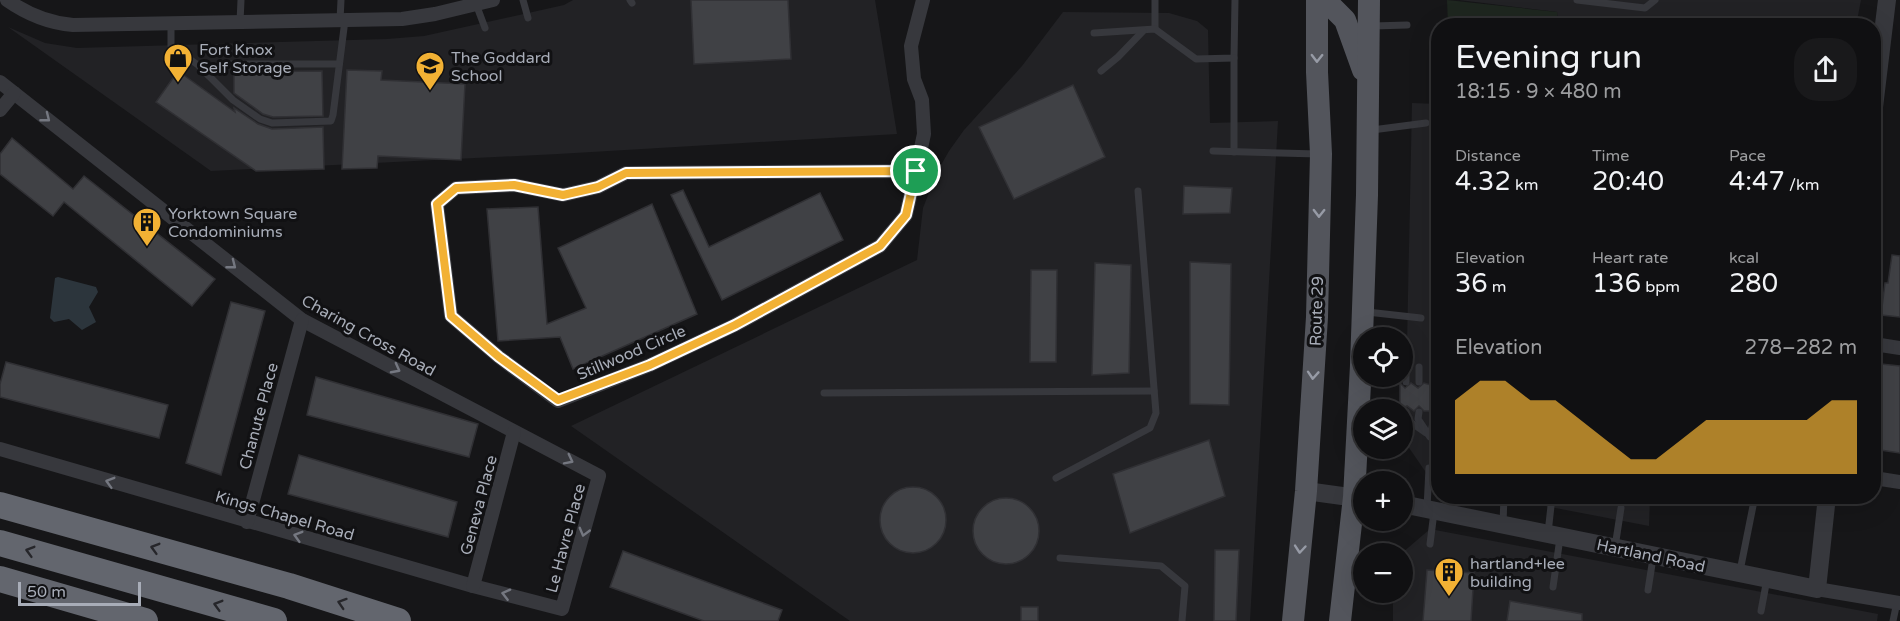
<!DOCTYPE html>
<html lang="en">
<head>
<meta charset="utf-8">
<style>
	:root { --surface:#101012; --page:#19191b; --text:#f1f3f6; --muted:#9c9d9f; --line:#303032; --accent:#f2b134 }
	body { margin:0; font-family:"Varela Round",sans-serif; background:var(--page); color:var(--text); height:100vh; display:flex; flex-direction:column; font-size:22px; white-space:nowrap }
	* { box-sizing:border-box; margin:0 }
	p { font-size:20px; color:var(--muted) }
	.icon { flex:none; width:33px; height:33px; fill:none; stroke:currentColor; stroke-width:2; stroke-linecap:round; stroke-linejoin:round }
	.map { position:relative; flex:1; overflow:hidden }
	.details { position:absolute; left:1431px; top:18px; width:450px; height:486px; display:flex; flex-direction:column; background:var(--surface); border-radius:24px; box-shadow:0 6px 24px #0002,0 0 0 2px var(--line) }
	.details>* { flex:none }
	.controls { position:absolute; left:1353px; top:327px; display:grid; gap:12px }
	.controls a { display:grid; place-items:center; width:60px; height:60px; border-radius:50%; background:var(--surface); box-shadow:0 6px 24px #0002,0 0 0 2px var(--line); font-size:30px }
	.scale { position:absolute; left:18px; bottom:15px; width:123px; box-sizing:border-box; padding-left:6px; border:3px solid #a8adb8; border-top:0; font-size:16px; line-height:21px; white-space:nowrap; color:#a8adb8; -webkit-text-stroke:4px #111113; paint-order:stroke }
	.pin { position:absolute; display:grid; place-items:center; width:51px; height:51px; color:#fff; margin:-26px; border:3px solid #fff; border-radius:50%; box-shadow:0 2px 6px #0007 }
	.round { display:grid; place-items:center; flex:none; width:63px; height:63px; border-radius:24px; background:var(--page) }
	.head { display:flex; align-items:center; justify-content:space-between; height:102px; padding:0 24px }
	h1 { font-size:33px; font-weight:600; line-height:45px }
	.metrics { display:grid; grid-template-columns:repeat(3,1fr); gap:9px; height:102px; padding:6px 24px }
	.metrics div { display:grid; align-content:center }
	.metrics b { font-size:26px; font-weight:600 }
	.metrics small { font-size:16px; font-weight:400 }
	.metrics p { font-size:16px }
	.chart { height:168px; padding:12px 24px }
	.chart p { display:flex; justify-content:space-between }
	.chart svg { width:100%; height:108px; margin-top:6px; fill:var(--accent); opacity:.7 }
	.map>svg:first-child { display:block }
	.built { fill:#222225 }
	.green { fill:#1e261f }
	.water { fill:#2c353c }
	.building { fill:#404145; stroke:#303034; stroke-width:1.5 }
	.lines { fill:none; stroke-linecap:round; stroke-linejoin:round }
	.service { stroke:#37383d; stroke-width:7 }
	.minor { stroke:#37383d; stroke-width:14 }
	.tertiary { stroke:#37383d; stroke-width:18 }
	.primary { stroke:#53555c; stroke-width:22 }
	.motorway { stroke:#63666e; stroke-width:26 }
	.oneway { stroke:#979ba6 }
	.oneway2 { stroke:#757881 }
	.oneway3 { stroke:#26262a }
	.route-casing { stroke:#fff; stroke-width:12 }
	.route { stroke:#f2b134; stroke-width:8 }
	.labels { text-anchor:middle; stroke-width:6; stroke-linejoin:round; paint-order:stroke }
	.poi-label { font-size:16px; fill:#a8adb8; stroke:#111113; text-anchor:start }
	.street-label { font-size:16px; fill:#a8adb8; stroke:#111113 }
</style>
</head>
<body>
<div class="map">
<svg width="1900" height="621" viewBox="0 0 1900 621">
	<rect width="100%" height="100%" fill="#161618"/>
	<g class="built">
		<polygon points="573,0 875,0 897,134 558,154 211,171 8,27 45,43 77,48 387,39 424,36 564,5"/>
		<polygon points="1459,0 1861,0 1856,26 1558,25 1557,12"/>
		<polygon points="1063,12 1169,13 1197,21 1208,30 1210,123 1278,121 1250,621 850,621 571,426 917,260 923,208 937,172 949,151 964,130 1022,66"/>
		<polygon points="1412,103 1438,104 1438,485 1434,484 1405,442"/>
		<polygon points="1497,497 1650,497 1649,526 1540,505"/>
		<polygon points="1430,529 1878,614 1877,621 1393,621 1393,593 1402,592 1402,553"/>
	</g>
	<polygon class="green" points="1447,0 1557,12 1558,25 1448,25"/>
	<polygon class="water" points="58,277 96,287 98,292 89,307 96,322 82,330 69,319 54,322 50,318 55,278"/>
	<g class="building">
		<polygon points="691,0 788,0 791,59 694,64"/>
		<polygon points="347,70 382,71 381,80 465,84 461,160 378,156 377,168 342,169"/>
		<polygon points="178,71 235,112 234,108 258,124 272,129 323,127 324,169 256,171 156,102"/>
		<polygon points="322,71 323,116 273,117 263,114 234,93 234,72"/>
		<polygon points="1073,85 1105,157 1014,199 979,127"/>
		<polygon points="12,138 73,189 84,176 215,279 192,306 64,202 53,216 0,174 0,154"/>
		<polygon points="1184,186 1232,188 1230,213 1183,214"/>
		<polygon points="683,190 709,247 820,193 843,240 722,300 671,195"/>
		<polygon points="652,204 697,314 573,369 560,337 498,341 487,209 538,207 547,324 586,308 558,248"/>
		<polygon points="1892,255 1900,256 1900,317 1881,315 1885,283 1888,283"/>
		<polygon points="1190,262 1231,264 1229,405 1190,404"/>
		<polygon points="1095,263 1131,265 1129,373 1092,375"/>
		<polygon points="1031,270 1057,270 1056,362 1030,362"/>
		<polygon points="231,302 265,311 221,475 186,463"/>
		<polygon points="6,362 168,405 159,438 0,397 0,384"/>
		<polygon points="1881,364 1900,366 1900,453 1874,449 1874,415"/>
		<polygon points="316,377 478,424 469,457 307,415"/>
		<polygon points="1400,383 1405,388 1411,383 1418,388 1424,383 1438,387 1438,408 1433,407 1429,411 1424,411 1419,406 1414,411 1407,406 1400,410"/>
		<polygon points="1209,440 1225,496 1130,533 1113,474"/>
		<polygon points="299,455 457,502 448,537 288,494"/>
		<circle cx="913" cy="520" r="33"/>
		<circle cx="1006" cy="531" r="33"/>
		<polygon points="1215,550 1239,550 1236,621 1214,621"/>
		<polygon points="623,551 782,610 778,621 704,621 610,587"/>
		<polygon points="1427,570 1474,573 1471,621 1423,621"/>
		<polygon points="1510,601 1582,614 1582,621 1507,621"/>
		<rect x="1021" y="607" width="17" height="14"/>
	</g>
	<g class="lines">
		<g class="service">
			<polyline points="523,0 528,18"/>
			<polyline points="630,0 632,3"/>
			<polyline points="1155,0 1155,29"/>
			<polyline points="1577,0 1645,8 1655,0"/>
			<polyline points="476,4 485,28"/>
			<polyline points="340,20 341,0"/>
			<polyline points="240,22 241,0"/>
			<polyline points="171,23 171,46 198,65 233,100 260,119 272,123 331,121 333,115 345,20"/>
			<polyline points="1373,26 1407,25"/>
			<polyline points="1094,33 1155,29 1196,59 1234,58 1235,0"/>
			<polyline points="1234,58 1234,152"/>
			<polyline points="1101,71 1118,57 1143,31"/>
			<polyline points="208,75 219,64 339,64"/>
			<polyline points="1372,130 1426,123"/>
			<polyline points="1213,151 1318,154"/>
			<polyline points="1367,312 1421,318"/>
			<polyline points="1406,367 1406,382"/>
			<polyline points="1419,382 1419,367"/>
			<polyline points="1436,382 1436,368"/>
			<polyline points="824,393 1154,391"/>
			<polyline points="1406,412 1406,419 1426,433"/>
			<polyline points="1419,412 1418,419 1430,437 1435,412"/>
			<polyline points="1056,478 1150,428 1156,413 1138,191"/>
			<polyline points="1427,508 1429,468"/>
			<polyline points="1503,524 1504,496"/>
			<polyline points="1548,533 1552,497"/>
			<polyline points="1430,544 1434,512"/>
			<polyline points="1615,547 1621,508"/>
			<polyline points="1060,558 1161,566 1185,586 1182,621"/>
			<polyline points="1740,571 1755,496"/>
			<polyline points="1553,587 1560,538"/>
			<polyline points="1648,590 1653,558"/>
			<polyline points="1761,611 1767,579"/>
			<polyline points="1893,621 1897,602"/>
		</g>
		<g class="minor">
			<path d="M7 0C27 14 48 23 73 25L402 19 435 14 493 0"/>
			<polyline points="0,82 302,320 599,476 562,609 473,586 0,449"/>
			<polyline points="0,110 14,93"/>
			<polygon points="916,171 906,215 880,246 735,325 650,365 558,401 499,357 451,316 437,204 456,188 514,185 563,195 598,187 626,173"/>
			<polyline points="916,171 924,134 922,100 914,79 911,46 923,0"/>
			<polyline points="1874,344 1900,348"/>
			<polyline points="1874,478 1900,482"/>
			<polyline points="247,522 302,320"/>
			<polyline points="473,586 514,432"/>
			<polyline points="1817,589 1900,603"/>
		</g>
		<g class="tertiary">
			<polyline points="1874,107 1887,0"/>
			<polyline points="1306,491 1364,499"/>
			<polyline points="1402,504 1817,589 1827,496"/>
		</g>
		<g class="primary">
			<polyline points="1325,0 1345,20 1363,70"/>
			<polyline points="1293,621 1306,491 1317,317 1321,154 1317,72 1317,0"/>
			<polyline points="1340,621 1354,497 1361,365 1367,195 1369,0"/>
		</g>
		<g class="motorway">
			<polyline points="0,505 289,586 398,621"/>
			<polyline points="0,543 274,621"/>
			<polyline points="0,579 145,621"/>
		</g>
	</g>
	<defs><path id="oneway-chevron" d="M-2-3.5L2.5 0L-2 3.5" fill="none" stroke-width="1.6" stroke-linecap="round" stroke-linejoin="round" transform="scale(1.5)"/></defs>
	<g class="oneway">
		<use href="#oneway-chevron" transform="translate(1317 58) rotate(91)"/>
		<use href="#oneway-chevron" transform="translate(1319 213) rotate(91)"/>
		<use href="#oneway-chevron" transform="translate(1313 375) rotate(94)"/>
		<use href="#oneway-chevron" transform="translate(1300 549) rotate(95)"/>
	</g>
	<g class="oneway2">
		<use href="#oneway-chevron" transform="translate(46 118) rotate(38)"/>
		<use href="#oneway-chevron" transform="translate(232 265) rotate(38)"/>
		<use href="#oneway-chevron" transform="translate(396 369) rotate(28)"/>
		<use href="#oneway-chevron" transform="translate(569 460) rotate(27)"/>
		<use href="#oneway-chevron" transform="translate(110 482) rotate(-164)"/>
		<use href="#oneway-chevron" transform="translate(584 532) rotate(105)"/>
		<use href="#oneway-chevron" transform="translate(298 536) rotate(-164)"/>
		<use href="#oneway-chevron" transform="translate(506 594) rotate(-166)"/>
	</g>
	<g class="oneway3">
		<use href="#oneway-chevron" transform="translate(155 548) rotate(-164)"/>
		<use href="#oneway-chevron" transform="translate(30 551) rotate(-164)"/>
		<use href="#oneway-chevron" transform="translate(342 603) rotate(-162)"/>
		<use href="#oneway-chevron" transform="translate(218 605) rotate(-164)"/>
	</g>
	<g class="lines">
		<g class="route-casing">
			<polygon id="route" points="916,171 906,215 880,246 735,325 650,365 558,400 499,357 451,316 437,204 456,188 514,185 563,195 598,187 626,173"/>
		</g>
		<use href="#route" class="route"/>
	</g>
	<defs>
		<g id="shop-pin" transform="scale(1.5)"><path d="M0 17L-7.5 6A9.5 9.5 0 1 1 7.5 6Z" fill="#f2b134" stroke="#111113"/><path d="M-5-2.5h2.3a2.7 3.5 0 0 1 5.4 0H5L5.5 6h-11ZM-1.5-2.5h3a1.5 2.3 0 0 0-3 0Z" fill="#111"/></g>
		<g id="school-pin" transform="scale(1.5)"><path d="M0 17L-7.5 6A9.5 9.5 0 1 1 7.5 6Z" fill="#f2b134" stroke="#111113"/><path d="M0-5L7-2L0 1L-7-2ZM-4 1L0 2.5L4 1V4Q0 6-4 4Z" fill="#111"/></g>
		<g id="building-pin" transform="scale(1.5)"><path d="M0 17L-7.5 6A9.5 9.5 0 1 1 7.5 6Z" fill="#f2b134" stroke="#111113"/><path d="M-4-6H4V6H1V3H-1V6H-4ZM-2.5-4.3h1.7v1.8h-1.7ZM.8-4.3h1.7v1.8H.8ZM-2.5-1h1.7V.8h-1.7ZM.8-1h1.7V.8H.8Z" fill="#111"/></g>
	</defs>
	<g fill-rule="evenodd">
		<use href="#shop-pin" x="178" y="58"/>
		<use href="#school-pin" x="430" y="66"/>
		<use href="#building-pin" x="147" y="222"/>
		<use href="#building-pin" x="1449" y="572"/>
	</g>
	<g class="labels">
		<g class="poi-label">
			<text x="199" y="55">Fort Knox<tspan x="199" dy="18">Self Storage</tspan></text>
			<text x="451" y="63">The Goddard<tspan x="451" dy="18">School</tspan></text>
			<text x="168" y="219">Yorktown Square<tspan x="168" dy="18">Condominiums</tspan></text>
			<text x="1470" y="569">hartland+lee<tspan x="1470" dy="18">building</tspan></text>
		</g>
		<g class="street-label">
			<text transform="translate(1316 311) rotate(-88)" y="6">Route 29</text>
			<text transform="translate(369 335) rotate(29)" y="6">Charing Cross Road</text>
			<text transform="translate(631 352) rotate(-23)" y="6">Stillwood Circle</text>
			<text transform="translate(258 416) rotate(-75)" y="6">Chanute Place</text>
			<text transform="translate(478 505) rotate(-75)" y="6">Geneva Place</text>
			<text transform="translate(285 515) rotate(16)" y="6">Kings Chapel Road</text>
			<text transform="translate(565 538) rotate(-75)" y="6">Le Havre Place</text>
			<text transform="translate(1651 555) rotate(12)" y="6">Hartland Road</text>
		</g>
	</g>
</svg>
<div class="controls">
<a><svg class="icon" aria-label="locate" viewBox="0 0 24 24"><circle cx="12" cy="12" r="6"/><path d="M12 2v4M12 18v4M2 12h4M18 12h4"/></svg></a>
<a><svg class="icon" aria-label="layers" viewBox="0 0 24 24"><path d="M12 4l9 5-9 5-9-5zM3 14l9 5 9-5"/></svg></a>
<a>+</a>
<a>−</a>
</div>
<div class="scale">50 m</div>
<div class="pin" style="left:916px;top:171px;background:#1e9e55"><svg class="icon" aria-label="arrive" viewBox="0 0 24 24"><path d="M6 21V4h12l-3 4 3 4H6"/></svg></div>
<section class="details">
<div class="head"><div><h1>Evening run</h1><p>18:15 · 9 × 480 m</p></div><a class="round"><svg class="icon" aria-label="share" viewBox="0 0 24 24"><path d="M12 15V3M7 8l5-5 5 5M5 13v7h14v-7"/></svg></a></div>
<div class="metrics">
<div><p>Distance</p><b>4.32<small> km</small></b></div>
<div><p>Time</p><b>20:40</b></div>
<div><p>Pace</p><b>4:47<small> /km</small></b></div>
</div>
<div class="metrics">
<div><p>Elevation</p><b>36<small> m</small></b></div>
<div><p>Heart rate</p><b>136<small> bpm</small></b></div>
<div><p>kcal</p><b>280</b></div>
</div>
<div class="chart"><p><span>Elevation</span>278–282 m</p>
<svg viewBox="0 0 160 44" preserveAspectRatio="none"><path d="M0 44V14L10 6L20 6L30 14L40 14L50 22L60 30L70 38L80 38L90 30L100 22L110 22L120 22L130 22L140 22L150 14L160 14V44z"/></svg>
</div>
</section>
</div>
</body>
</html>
